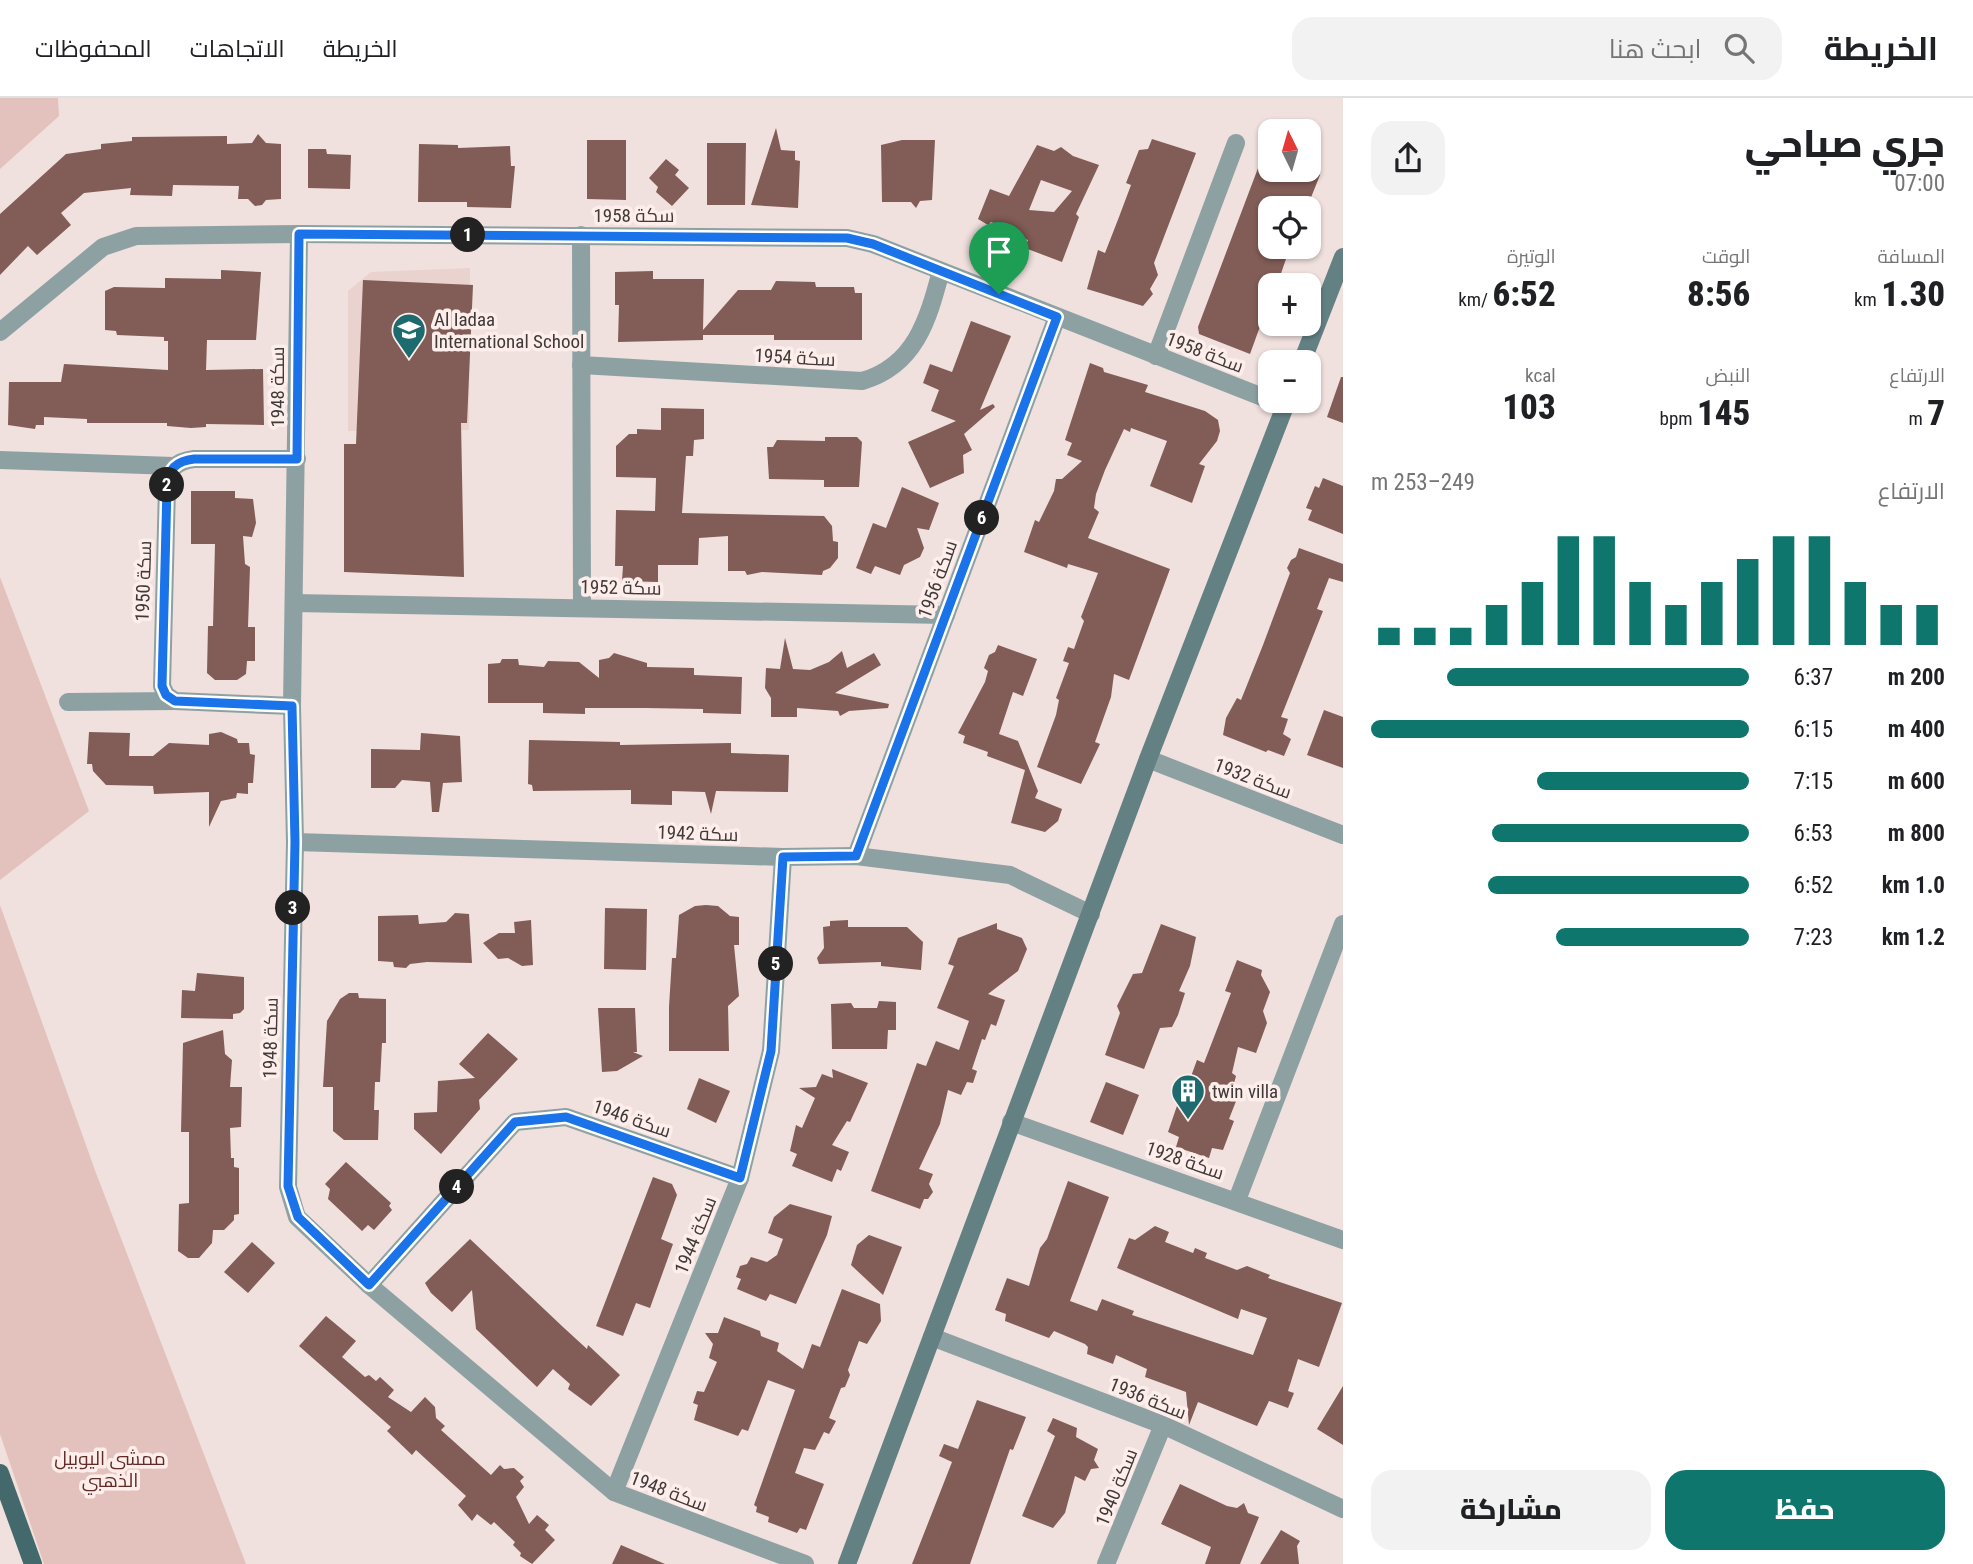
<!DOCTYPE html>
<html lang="ar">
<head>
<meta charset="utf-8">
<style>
	:root { --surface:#fff; --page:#f2f2f2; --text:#202124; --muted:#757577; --line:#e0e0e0; --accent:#0f766e }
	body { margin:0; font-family:"Roboto Condensed",Cairo,sans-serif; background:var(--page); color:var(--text); direction:rtl; height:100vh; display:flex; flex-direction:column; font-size:26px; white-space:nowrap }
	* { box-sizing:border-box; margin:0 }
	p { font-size:23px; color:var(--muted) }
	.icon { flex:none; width:38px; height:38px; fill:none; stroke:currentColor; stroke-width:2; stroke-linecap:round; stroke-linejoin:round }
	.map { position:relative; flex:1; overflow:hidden; direction:ltr }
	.sheet { display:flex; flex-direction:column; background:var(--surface); width:630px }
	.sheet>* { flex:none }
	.needle { width:46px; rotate:355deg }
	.tools { position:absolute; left:1258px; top:21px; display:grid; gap:14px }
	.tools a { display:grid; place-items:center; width:63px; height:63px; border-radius:14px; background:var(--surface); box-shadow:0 2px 5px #0004; font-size:35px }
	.pin { position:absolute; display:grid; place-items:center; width:60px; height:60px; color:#fff; margin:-72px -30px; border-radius:50% 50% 50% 0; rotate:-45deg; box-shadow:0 0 7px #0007 }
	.pin .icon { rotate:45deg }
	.km { position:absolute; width:35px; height:35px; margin:-18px; border-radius:50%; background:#222; color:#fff; font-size:19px; line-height:35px; text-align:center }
	.round { display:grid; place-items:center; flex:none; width:74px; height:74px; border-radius:21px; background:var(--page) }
	.headline { display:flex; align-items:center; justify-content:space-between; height:119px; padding:0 28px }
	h1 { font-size:38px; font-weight:800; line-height:52px }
	.stats { display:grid; grid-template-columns:repeat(3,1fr); gap:10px; height:119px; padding:7px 28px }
	.stats div { display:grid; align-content:center }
	.stats b { font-size:35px; font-weight:800 }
	.stats small { font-size:19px; font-weight:400 }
	.stats p { font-size:19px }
	.chart { height:196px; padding:14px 28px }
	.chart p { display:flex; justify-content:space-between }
	.chart svg { width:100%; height:126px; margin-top:7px; stroke:var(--accent); stroke-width:6 }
	.cta { display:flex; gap:14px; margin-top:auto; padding:14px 28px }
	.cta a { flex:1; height:80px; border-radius:21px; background:var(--accent); color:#fff; font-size:28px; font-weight:800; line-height:80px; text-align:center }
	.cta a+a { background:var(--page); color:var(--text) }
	ul { padding:0 28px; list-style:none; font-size:23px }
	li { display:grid; grid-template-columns:112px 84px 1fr; align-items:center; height:52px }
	li i { height:18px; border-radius:9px; background:var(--accent) }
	header { display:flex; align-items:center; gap:42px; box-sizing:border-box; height:98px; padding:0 35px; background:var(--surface); border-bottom:2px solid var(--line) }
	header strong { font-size:33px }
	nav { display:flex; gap:38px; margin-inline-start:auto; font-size:24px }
	.search { width:490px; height:63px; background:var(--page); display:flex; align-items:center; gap:18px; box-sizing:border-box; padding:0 24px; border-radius:21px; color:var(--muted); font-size:26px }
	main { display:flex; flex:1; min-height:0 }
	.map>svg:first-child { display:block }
	.built { fill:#ead2ce }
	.green { fill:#e3c2bd }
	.building { fill:#825c57; fill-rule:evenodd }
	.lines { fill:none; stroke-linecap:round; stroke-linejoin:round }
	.street { stroke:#8da1a3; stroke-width:18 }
	.secondary { stroke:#638183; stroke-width:18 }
	.primary { stroke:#44696c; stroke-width:18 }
	.route-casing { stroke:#fff; stroke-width:14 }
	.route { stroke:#1a73e8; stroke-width:9 }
	.labels { text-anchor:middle; stroke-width:7; stroke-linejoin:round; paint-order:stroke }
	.street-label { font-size:19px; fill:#403a39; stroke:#fdeeeb }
	.poi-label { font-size:19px; fill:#403a39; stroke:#fdeeeb; text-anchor:start }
	.park-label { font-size:19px; fill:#622b25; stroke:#fdeeeb }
</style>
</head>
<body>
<header>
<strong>الخريطة</strong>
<div class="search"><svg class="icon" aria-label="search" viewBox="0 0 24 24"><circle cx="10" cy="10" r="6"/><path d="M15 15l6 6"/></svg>ابحث هنا</div>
<nav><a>الخريطة</a><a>الاتجاهات</a><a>المحفوظات</a></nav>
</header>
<main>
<section class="sheet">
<div class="headline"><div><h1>جري صباحي</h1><p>07:00</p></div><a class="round"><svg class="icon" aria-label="share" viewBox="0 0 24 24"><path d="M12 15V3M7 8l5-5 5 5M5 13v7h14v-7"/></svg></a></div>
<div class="stats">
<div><p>المسافة</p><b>1.30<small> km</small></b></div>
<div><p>الوقت</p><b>8:56</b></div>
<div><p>الوتيرة</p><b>6:52<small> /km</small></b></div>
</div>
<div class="stats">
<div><p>الارتفاع</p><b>7<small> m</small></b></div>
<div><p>النبض</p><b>145<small> bpm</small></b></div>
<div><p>kcal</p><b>103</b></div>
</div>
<div class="chart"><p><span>الارتفاع</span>249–253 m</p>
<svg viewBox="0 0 160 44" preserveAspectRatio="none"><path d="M5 44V38M15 44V38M25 44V38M35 44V30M45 44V22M55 44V6M65 44V6M75 44V22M85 44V30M95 44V22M105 44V14M115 44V6M125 44V6M135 44V22M145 44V30M155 44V30"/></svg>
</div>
<ul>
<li><b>200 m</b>6:37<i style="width:80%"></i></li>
<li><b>400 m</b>6:15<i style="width:100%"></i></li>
<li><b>600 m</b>7:15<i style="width:56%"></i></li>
<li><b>800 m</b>6:53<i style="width:68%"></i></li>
<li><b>1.0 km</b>6:52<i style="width:69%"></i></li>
<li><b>1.2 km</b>7:23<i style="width:51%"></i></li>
</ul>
<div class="cta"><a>حفظ</a><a>مشاركة</a></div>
</section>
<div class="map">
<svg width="1343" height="1466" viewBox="0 0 1343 1466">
	<rect width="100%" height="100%" fill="#f0e0de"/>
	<polygon class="built" points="470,170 469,332 348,333 348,193 371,174"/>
	<g class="green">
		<polygon points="0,0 58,0 59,18 0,71"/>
		<polygon points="0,479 89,713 0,782"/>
		<polygon points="0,807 96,1075 246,1466 44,1466 0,1336"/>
	</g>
	<g class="building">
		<polygon points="776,30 781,52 795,53 795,62 800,63 798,110 751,107"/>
		<polygon points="258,36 266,45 281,46 281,101 266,102 262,107 255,108 248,101 238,101 239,88 173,87 172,98 130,97 131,90 84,95 61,115 71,127 37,157 28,148 0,177 0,116 66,56 101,51 101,46 132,43 132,39 227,38 227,46 252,45"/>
		<polygon points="1152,41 1196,55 1154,165 1158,177 1150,191 1153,196 1143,208 1087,191 1098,152 1105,155 1119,119 1131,87 1126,85 1139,52 1148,51"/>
		<polygon points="1269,41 1270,72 1312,72 1320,77 1310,102 1301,99 1297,110 1270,110 1270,155 1286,161 1277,187 1270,187 1270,201 1250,256 1199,236 1198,229"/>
		<polygon points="587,42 626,42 626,102 587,101"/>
		<polygon points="902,42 935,42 932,102 920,103 916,110 911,104 882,104 881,47"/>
		<polygon points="707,45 746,45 745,107 707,107"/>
		<polygon points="419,46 458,47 458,50 510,48 511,68 515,68 511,110 467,109 467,104 418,104"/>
		<path d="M1037 47 1054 53 1061 49 1073 58 1099 67 1076 116 1079 119 1062 164 1025 150 1028 142 1007 135 1004 129 991 124 988 127 978 121 990 91 1009 98ZM1041 82 1072 93 1054 114 1029 112Z"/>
		<polygon points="308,51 326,51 327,56 351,57 350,91 308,90"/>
		<polygon points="666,61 679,72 675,77 689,90 672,108 656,94 658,89 649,80"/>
		<polygon points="221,172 261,174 256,242 207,242 206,272 263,271 264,327 206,326 206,329 191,330 167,328 167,325 87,325 87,321 44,319 44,327 36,327 35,331 8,327 9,284 61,284 64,266 168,272 168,243 164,243 164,239 117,237 116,233 105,232 105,193 114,189 165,190 165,180 221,181"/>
		<polygon points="653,173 653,181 704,181 703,232 738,192 771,192 776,183 815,184 816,189 854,189 855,195 862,195 862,242 774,242 774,237 703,237 703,242 618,244 619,207 615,207 615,174"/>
		<polygon points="363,182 473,187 467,325 461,325 464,479 344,474 344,346 356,346"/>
		<polygon points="971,223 1011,238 980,312 993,306 995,309 964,336 972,352 963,357 964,375 930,390 908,344 956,323 931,313 939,292 923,285 930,266 952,274"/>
		<polygon points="1090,265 1103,270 1104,274 1148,287 1145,294 1205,313 1218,322 1220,333 1217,343 1199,366 1205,368 1192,405 1150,388 1167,343 1131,330 1130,334 1124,331 1105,372 1096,396 1094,410 1099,414 1088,440 1170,471 1129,582 1114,576 1111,599 1095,644 1100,646 1081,686 1037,669 1056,617 1059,602 1056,600 1069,565 1063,563 1068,549 1074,551 1084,523 1081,519 1098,475 1068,466 1067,470 1024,454 1035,422 1039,424 1054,393 1056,381 1062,381 1082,363 1067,357 1072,345 1065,342"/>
		<polygon points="1341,279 1343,279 1343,325 1327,319"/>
		<polygon points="661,310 704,311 704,341 694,342 693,358 686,358 682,415 824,418 832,428 833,443 838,444 838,460 830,470 823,473 822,477 762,474 747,477 745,473 728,473 728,438 699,440 698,467 658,467 658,484 622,483 623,468 615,468 616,412 655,413 656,380 616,379 616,348 629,336 637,336 637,331 661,332"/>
		<polygon points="825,339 857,339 862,344 859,389 824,389 824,382 769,381 767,349 773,349 777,342 825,343"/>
		<polygon points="1323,380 1343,388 1343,436 1308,422 1312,412 1306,410 1315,388 1319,390"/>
		<polygon points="902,389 939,405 929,432 917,430 924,450 920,459 904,467 900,477 875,468 871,476 856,470 873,425 886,430"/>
		<polygon points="191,393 235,393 235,400 253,401 256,425 252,439 243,438 245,466 250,469 248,529 255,529 255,563 247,563 246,576 237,582 215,582 207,575 208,528 213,528 215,446 191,446"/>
		<polygon points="1299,450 1343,466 1343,484 1329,480 1317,511 1323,513 1281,619 1288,621 1283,636 1291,641 1284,658 1268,652 1266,654 1223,637 1226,620 1237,600 1241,602 1263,547 1290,475 1287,470 1291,462 1296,459"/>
		<polygon points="785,540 793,571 810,572 829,564 842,553 847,570 874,555 881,567 835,595 889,606 888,610 849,613 840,618 838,613 797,610 797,619 771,619 771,600 765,590 766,570 780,571"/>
		<polygon points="998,547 1037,561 1023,598 1013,594 999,636 1018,643 1038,693 1035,700 1062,711 1058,723 1045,734 1011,725 1025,672 987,658 988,654 963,645 965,638 958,635 985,584 988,573 984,570 989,557 995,554"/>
		<polygon points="614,555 647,565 647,569 694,570 694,577 742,579 741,616 703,615 703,611 646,610 585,610 585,616 543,615 543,605 488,605 488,566 500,565 502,561 518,561 519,567 544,569 548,563 579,564 599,580 599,562 609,560"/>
		<polygon points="1324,612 1343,619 1343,670 1307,657"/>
		<polygon points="89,634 130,635 129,658 153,658 169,645 209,647 209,636 221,634 237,641 238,645 249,645 250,656 255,657 253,685 248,685 248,696 237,695 236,700 221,703 209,729 209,694 154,696 153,688 106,687 93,673 92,666 87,666"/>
		<polygon points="421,635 460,638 462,684 443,685 439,714 432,714 430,684 402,682 395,690 371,690 371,651 420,652"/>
		<polygon points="529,642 620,644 620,647 731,645 731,655 789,657 788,694 716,693 711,716 705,694 672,693 672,707 631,706 631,692 533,693 532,687 528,686"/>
		<polygon points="706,807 718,808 730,818 739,819 739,847 734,847 739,898 728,908 729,953 669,953 669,909 672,860 676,860 679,817 695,808"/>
		<polygon points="605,810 647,811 646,872 604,871"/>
		<polygon points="455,815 469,816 472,865 427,864 410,866 406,870 394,869 393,864 378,863 378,818 418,817 419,826 446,824"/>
		<polygon points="531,822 533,867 522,868 508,860 498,861 483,845 499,835 515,835 514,824"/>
		<polygon points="848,822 848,829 907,829 923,844 921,872 881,868 881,864 819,866 817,860 824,850 823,829 830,828 830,823"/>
		<polygon points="997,825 997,831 1022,840 1027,851 1018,873 988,896 1005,902 996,928 991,926 985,942 982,941 972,971 977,973 973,985 967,984 961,997 948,992 940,1026 919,1071 933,1076 929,1086 933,1094 928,1101 924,1101 920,1111 871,1093 917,965 926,968 936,943 959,952 969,923 937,910 954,868 948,866 958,840"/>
		<polygon points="1161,826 1196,839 1190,868 1179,893 1185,895 1178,917 1172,929 1160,930 1144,971 1105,957 1120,915 1117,908 1133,876 1142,875"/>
		<polygon points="1237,862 1262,872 1261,877 1270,894 1263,913 1267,925 1256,955 1238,949 1232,975 1236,978 1233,989 1240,993 1229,1021 1234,1023 1223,1052 1212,1050 1209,1060 1176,1049 1179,1039 1168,1034 1179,1002 1184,997 1194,999 1195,995 1186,992 1197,962 1204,965 1231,895 1225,893"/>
		<polygon points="197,875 244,879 244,911 240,915 233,916 233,921 181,920 182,892 195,893"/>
		<polygon points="349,895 358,895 359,900 386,901 386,945 382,945 380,984 375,984 374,1012 379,1012 378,1042 344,1042 333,1033 333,989 323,989 327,923 340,901"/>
		<polygon points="879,903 896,904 896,932 888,932 887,951 832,951 831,906 851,905 854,910 877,910"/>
		<polygon points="598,910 635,910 637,954 633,954 643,958 617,973 602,974"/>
		<polygon points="223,932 225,956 232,962 230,989 242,989 241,1029 230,1030 231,1060 234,1060 234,1069 239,1070 239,1116 234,1117 234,1122 224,1132 213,1132 212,1145 199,1160 188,1160 178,1153 179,1106 189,1105 189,1034 181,1034 183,945"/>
		<polygon points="488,935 518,961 479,1002 480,1011 441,1056 414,1031 414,1015 437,1014 438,983 475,980 459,966"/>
		<polygon points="832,971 868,985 850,1024 847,1023 832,1047 849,1054 841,1073 837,1071 832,1084 792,1068 797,1056 790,1053 796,1027 802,1030 815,1000 799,990 816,989 822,976 833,980"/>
		<polygon points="699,980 730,993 716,1025 687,1011"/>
		<polygon points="1106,984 1139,997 1123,1037 1090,1024"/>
		<polygon points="346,1064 391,1105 389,1108 392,1112 374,1132 368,1127 362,1133 328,1101 330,1091 325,1086"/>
		<polygon points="653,1079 672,1086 677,1097 661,1141 673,1146 650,1210 636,1205 623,1238 596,1228"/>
		<polygon points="1068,1083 1109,1099 1070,1203 1097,1213 1102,1201 1134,1213 1132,1217 1253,1257 1267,1220 1241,1211 1238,1221 1117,1170 1129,1140 1135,1142 1155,1128 1169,1134 1165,1144 1193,1155 1195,1150 1207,1155 1205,1160 1237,1172 1247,1168 1270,1177 1268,1180 1342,1205 1319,1269 1298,1261 1288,1293 1294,1295 1288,1310 1269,1303 1257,1328 1198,1304 1189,1327 1186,1294 1145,1279 1147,1271 1116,1257 1113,1266 1087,1256 1088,1249 1085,1246 1054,1233 1049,1240 1005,1223 1006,1216 995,1212 1007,1180 1029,1188 1040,1150 1047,1141"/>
		<polygon points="790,1106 832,1118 827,1137 796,1206 770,1196 766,1203 737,1191 741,1181 736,1179 740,1168 747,1166 751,1159 767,1164 777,1157 783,1141 768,1135 774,1119"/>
		<polygon points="869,1137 902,1149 883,1197 851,1167 857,1147"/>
		<polygon points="470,1141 563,1229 587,1251 588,1247 620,1277 591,1308 568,1291 570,1286 553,1271 537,1289 476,1231 472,1192 452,1214 431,1195 425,1185"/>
		<polygon points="252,1144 275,1165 248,1195 224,1174"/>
		<polygon points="842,1191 880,1206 881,1223 867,1246 859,1243 848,1272 850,1277 845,1289 841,1290 829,1320 836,1323 829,1336 824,1334 815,1352 804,1350 795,1375 824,1386 806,1432 800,1430 797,1435 768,1424 769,1419 756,1414 757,1409 754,1407 795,1292 768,1282 748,1333 742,1331 738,1338 694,1322 698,1307 693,1305 697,1293 704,1294 717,1264 709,1260 713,1246 705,1235 718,1235 724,1219 760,1233 761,1238 779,1245 777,1253 803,1271 812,1246 820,1249"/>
		<polygon points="326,1218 356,1243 342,1259 365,1279 369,1277 376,1283 380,1279 394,1292 388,1299 411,1314 425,1299 435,1309 436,1320 445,1328 441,1332 491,1377 500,1367 504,1371 514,1370 524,1379 520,1383 524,1389 516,1399 529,1426 537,1417 549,1427 545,1432 555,1442 532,1466 520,1458 521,1455 513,1447 515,1444 494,1424 491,1427 477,1416 472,1423 458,1407 466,1398 416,1352 412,1357 387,1333 391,1329 299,1248"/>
		<polygon points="1343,1288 1343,1347 1317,1331"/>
		<polygon points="977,1302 1026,1319 1013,1352 1010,1351 970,1466 912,1466 952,1364 939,1358 944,1346 958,1351"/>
		<polygon points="1053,1320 1077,1330 1076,1339 1098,1351 1094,1362 1099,1370 1091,1371 1085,1383 1075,1378 1065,1415 1053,1430 1022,1418 1055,1338 1047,1333"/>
		<polygon points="1180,1386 1227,1408 1237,1410 1244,1405 1248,1415 1259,1419 1240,1466 1205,1466 1211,1449 1161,1426"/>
		<polygon points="1281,1432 1300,1443 1297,1448 1299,1466 1260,1466"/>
		<polygon points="621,1447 665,1466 612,1466"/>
	</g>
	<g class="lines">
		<g class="street">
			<polyline points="299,136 292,608 295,744 288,1089 297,1119 369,1187 614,1394 805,1466"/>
			<polyline points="581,137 582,510"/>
			<polyline points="0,234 103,149 136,138 299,136 847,140 873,146 1270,302"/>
			<polyline points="1156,258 1236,45"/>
			<path d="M581 267 862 283C915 268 928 222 941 173"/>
			<polyline points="0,362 173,368"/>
			<polyline points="294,505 946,517"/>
			<polyline points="68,604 175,603"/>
			<path d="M292 608 175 603 166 597 162 588 167 389C168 371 176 363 194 361H297"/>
			<polyline points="1148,661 1343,737"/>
			<polyline points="295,744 783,759 856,758 1010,777 1091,816"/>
			<polyline points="856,758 1057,219"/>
			<polyline points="1011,1024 1343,1142"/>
			<polyline points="1237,1102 1343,826"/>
			<polyline points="369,1187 515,1024 566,1019 740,1080"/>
			<polyline points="932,1239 1163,1327 1343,1411"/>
			<polyline points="614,1394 740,1080 771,953 783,759"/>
			<polyline points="1106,1466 1163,1327"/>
		</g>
		<g class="secondary">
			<polyline points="1302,264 1343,159"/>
			<polyline points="847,1466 1148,661 1287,303"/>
		</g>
		<polyline class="primary" points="0,1375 33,1466"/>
	</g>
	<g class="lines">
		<g class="route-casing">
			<path id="route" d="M299 136 847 140 873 146 1057 219 856 758 783 759 771 953 740 1080 566 1019 515 1024 369 1187 298 1119 288 1088 295 744 292 608 175 603 166 597 162 588 167 389C168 371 176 363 194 361H297Z"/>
		</g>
		<use href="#route" class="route"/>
	</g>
	<defs>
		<g id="school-pin" transform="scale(1.75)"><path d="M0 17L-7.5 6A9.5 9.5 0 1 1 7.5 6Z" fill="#1d6a6f" stroke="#fdeeeb"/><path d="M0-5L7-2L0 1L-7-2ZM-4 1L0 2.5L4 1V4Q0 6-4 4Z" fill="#fff"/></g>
		<g id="building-pin" transform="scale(1.75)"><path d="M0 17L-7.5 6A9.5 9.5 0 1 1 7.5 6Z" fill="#1d6a6f" stroke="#fdeeeb"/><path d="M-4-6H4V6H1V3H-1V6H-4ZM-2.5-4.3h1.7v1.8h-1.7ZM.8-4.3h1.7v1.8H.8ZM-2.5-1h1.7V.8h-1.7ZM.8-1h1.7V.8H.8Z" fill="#fff"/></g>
	</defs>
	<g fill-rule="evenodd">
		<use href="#school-pin" x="409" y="232"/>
		<use href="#building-pin" x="1188" y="993"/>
	</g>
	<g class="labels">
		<g class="street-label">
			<text x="634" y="124">سكة 1958</text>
			<text transform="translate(1205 254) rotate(21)" y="7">سكة 1958</text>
			<text transform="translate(795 259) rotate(3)" y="7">سكة 1954</text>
			<text transform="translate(277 289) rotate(-90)" y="7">سكة 1948</text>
			<text transform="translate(937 481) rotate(-70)" y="7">سكة 1956</text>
			<text transform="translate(143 483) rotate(-88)" y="7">سكة 1950</text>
			<text transform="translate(621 489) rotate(1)" y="7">سكة 1952</text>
			<text transform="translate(1253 680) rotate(21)" y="7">سكة 1932</text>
			<text transform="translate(698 735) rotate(2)" y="7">سكة 1942</text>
			<text transform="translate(270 940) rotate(-89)" y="7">سكة 1948</text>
			<text transform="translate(632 1020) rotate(19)" y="7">سكة 1946</text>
			<text transform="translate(1185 1062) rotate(19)" y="7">سكة 1928</text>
			<text transform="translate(695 1137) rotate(-68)" y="7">سكة 1944</text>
			<text transform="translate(1148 1300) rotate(22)" y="7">سكة 1936</text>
			<text transform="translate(1116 1389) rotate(-68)" y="7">سكة 1940</text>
			<text transform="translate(669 1393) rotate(21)" y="7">سكة 1948</text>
		</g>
		<g class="poi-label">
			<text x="434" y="228">Al Iadaa<tspan x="434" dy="22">International School</tspan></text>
			<text x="1212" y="1000">twin villa</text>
		</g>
		<g class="park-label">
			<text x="110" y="1367">ممشى اليوبيل<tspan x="110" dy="22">الذهبي</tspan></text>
		</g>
	</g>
</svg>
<div class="tools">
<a><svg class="needle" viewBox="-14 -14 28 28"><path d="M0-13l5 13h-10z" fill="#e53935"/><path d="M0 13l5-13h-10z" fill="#757577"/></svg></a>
<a><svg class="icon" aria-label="locate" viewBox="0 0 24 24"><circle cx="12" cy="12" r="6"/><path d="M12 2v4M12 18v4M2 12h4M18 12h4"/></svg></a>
<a>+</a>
<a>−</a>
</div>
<div class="pin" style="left:999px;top:196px;background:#1e9e55"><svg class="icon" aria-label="arrive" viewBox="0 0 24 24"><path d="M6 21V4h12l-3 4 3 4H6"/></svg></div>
<b class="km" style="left:468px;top:137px">1</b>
<b class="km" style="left:167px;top:387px">2</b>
<b class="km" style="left:293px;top:810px">3</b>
<b class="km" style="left:457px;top:1089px">4</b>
<b class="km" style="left:776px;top:866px">5</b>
<b class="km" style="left:982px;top:420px">6</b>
</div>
</main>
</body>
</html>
